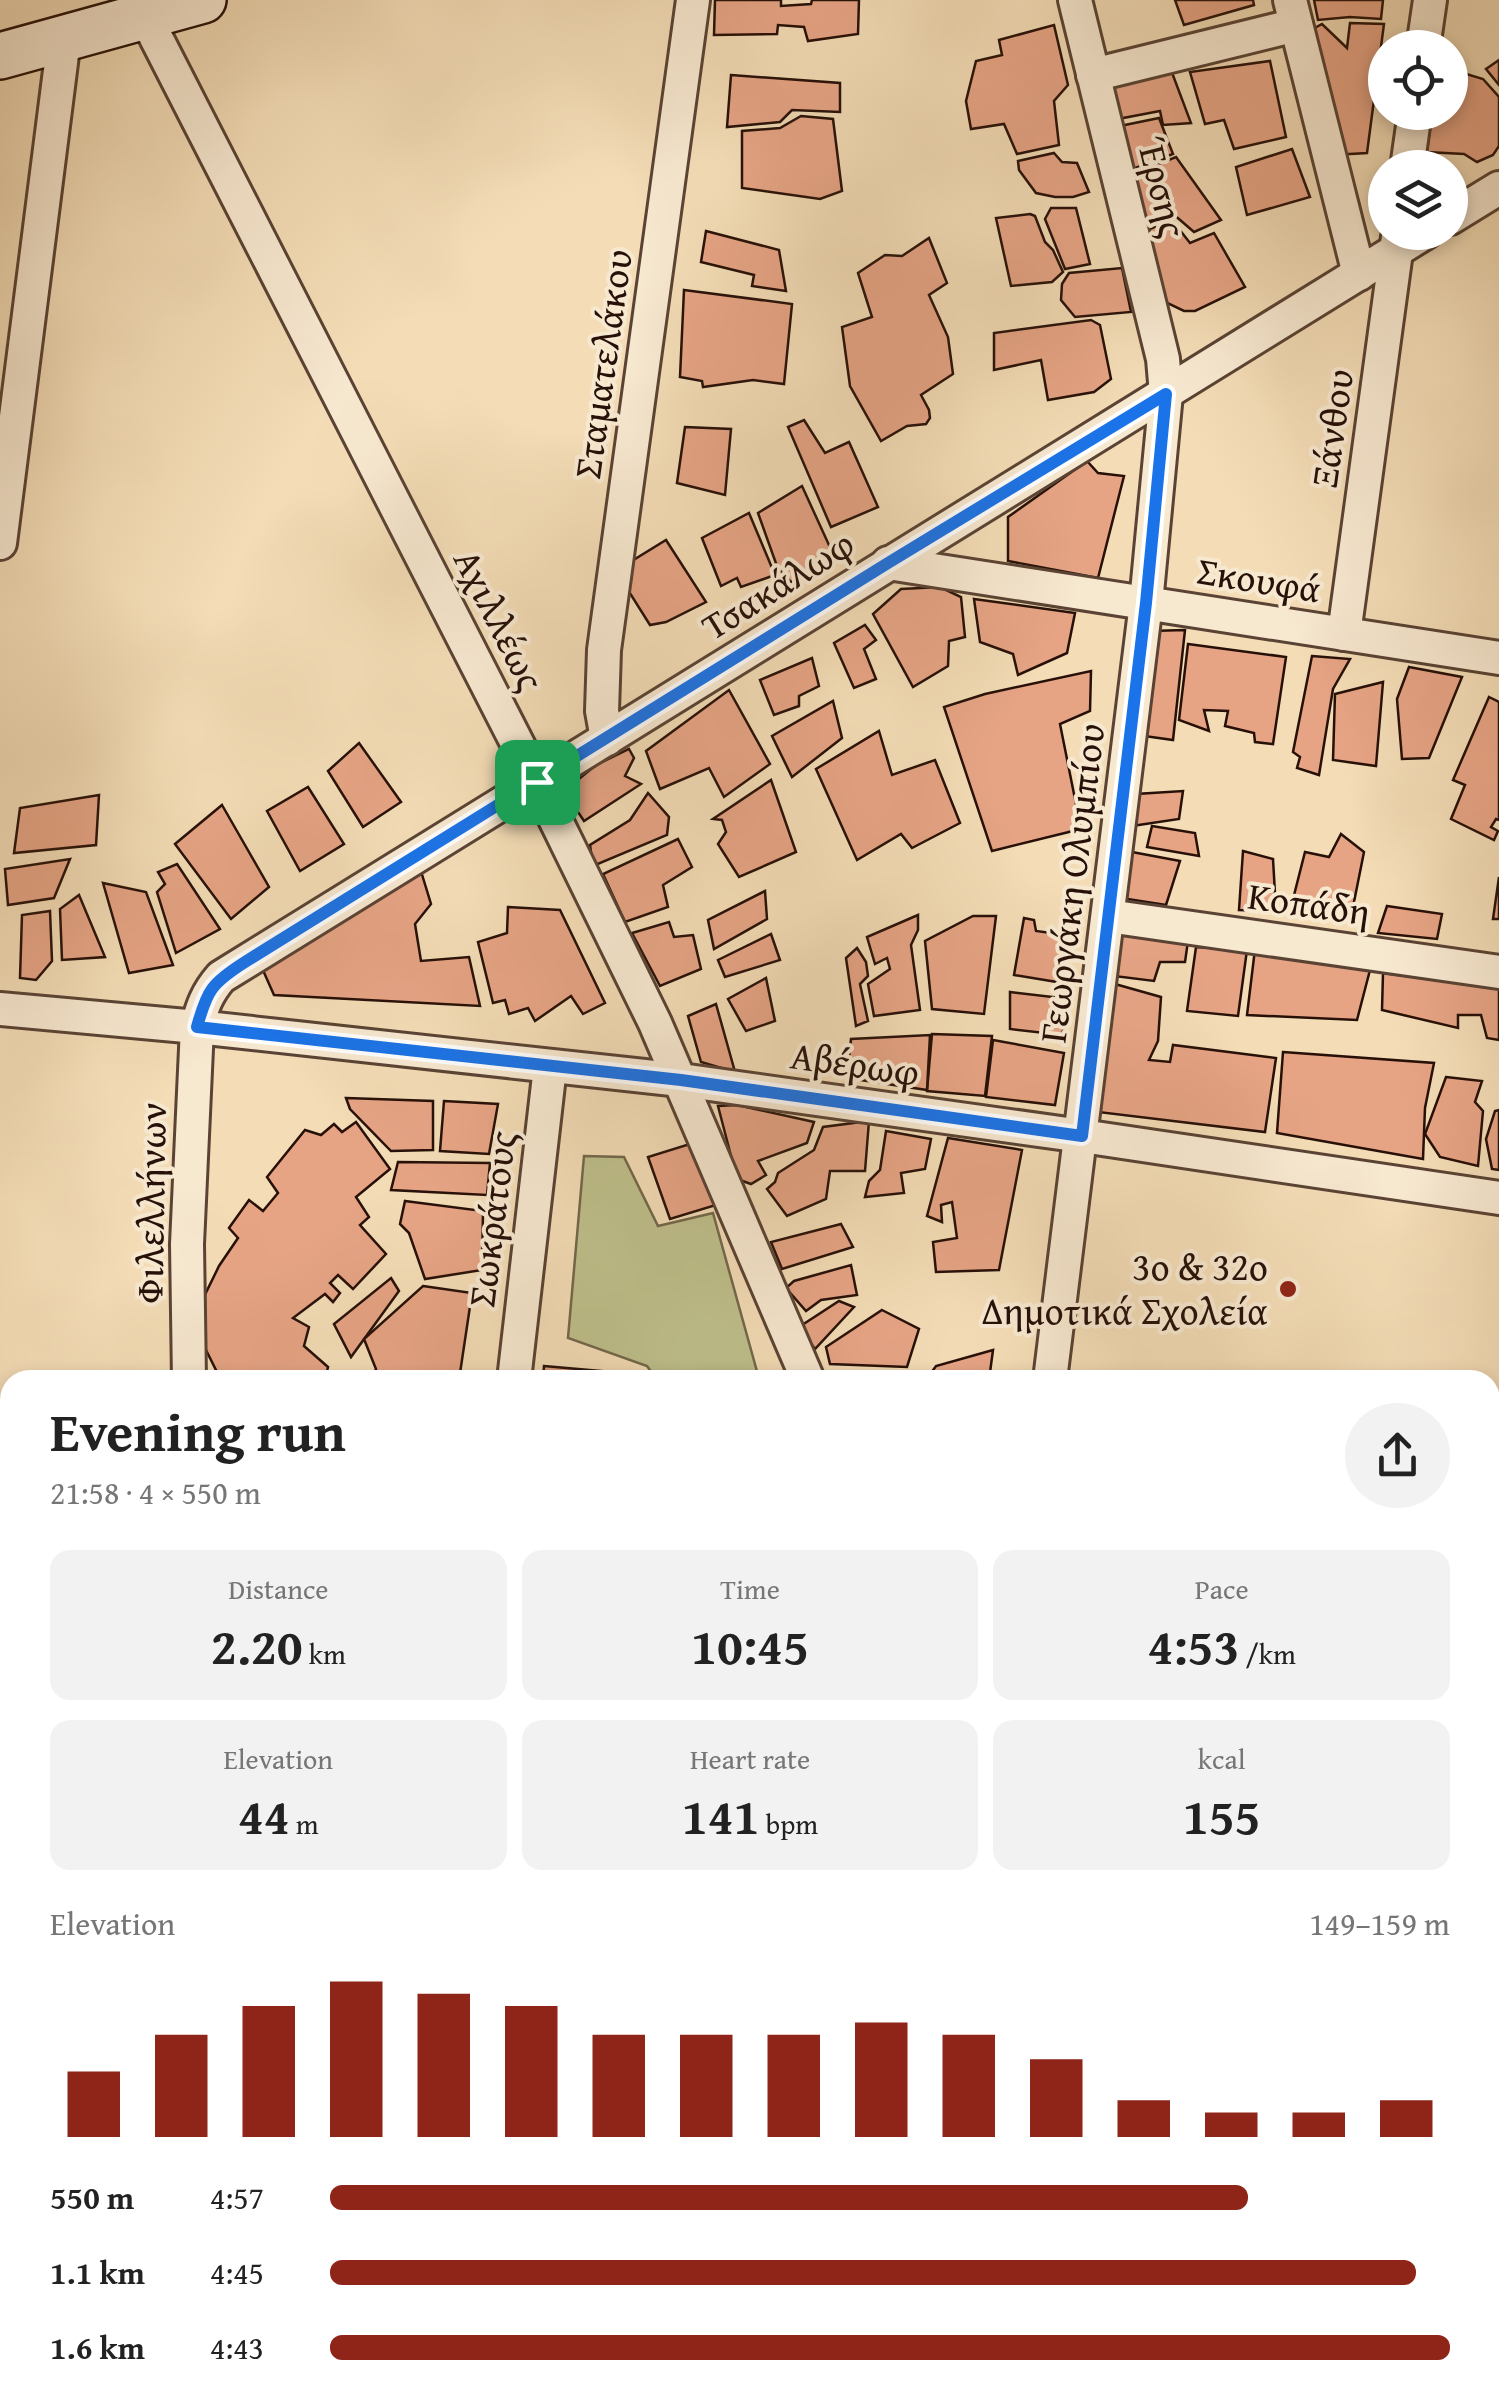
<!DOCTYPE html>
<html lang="en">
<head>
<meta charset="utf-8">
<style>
	:root { --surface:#fff; --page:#f2f2f2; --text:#222; --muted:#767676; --accent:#8f2418 }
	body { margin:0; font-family:"Gentium Book Plus",serif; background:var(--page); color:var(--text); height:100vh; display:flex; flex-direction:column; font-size:38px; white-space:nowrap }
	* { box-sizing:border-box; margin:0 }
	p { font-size:32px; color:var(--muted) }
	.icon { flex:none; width:55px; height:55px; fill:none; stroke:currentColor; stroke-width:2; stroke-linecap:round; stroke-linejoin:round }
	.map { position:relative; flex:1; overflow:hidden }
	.details { position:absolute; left:0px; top:1370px; width:1500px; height:1038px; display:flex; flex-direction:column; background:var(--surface); border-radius:30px 30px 0 0; box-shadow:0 5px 15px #0003 }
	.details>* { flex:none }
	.buttons { position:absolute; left:1368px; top:30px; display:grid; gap:20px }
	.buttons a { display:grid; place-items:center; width:100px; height:100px; border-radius:50%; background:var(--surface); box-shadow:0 5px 15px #0003; font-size:50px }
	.pin { position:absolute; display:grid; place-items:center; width:85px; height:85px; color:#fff; margin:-42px; border-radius:20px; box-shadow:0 5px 15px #0006 }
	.round { display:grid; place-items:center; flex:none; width:105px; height:105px; border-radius:52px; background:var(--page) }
	.headline { display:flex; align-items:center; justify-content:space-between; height:170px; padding:0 50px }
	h1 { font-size:55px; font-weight:800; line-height:75px }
	.figures { display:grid; grid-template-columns:repeat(3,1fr); gap:15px; height:170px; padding:10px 50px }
	.figures div { display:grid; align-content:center; border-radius:20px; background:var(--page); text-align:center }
	.figures b { font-size:50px; font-weight:800 }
	.figures small { font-size:28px; font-weight:400 }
	.figures p { font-size:28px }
	.chart { height:280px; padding:20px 50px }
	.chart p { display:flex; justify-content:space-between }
	.chart svg { width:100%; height:180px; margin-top:10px; stroke:var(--accent); stroke-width:6 }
	ul { padding:0 50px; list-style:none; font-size:32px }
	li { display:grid; grid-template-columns:160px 120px 1fr; align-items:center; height:75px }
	li i { height:25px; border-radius:12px; background:var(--accent) }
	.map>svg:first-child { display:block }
	.green { fill:#bebf8b; stroke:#72684a; stroke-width:2.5 }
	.building { fill:#e6a485; stroke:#271008; stroke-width:2.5 }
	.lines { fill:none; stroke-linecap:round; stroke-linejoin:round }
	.street-casing { stroke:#5a4334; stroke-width:38 }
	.secondary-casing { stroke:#271008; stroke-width:50 }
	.street { stroke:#f7e8d0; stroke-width:32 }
	.secondary { stroke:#f7e8d0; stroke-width:45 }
	.route-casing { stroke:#fff; stroke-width:20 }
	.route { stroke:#1a73e8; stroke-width:12 }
	.poi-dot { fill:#8f2418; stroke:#f7e8d0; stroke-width:4 }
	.labels { text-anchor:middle; stroke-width:8; stroke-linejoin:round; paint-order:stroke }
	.street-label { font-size:38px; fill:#271008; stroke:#f7e8d0 }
	.poi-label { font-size:38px; fill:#271008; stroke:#f7e8d0; text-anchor:end }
</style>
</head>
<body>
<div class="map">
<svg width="1499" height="2407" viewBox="0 0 1499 2407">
	<rect width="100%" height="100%" fill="#f3dcb6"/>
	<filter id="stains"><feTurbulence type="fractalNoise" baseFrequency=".002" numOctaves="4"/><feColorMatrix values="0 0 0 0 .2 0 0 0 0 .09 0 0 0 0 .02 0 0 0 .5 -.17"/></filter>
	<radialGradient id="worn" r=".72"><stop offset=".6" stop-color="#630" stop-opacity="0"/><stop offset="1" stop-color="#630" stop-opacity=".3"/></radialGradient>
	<polygon class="green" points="584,1156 624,1157 658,1226 713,1213 758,1375 747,1380 657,1380 647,1366 568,1338"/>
	<g class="building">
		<polygon points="715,0 781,0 781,6 811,4 812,0 859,0 858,34 808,41 804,27 778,25 777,34 714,35"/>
		<polygon points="1175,0 1253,0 1254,5 1184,25"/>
		<polygon points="1314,0 1383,0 1381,19 1350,17 1318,20"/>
		<polygon points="1350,23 1384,24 1367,153 1333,155 1302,35 1322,24 1347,48"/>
		<polygon points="1054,25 1068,85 1054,101 1059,145 1017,154 1004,124 971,129 966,101 976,61 1002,55 999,40"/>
		<polygon points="1499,60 1499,85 1486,69"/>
		<polygon points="1270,61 1286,137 1234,149 1224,120 1205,124 1190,72"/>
		<polygon points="1450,69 1483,79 1499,97 1499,146 1493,155 1477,162 1464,154 1427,152 1432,112 1450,112"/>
		<polygon points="1171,70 1191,123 1163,125 1160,111 1118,119 1111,87"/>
		<polygon points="731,75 840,83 840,112 792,110 780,122 727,127"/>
		<polygon points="801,116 833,119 842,191 820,199 742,188 742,131 780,128"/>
		<polygon points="1159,118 1173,154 1130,170 1120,126"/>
		<polygon points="1292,149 1310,197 1247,215 1236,167"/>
		<polygon points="1054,153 1062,162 1077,163 1089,192 1073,197 1055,197 1036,193 1019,170 1018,161"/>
		<polygon points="1176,157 1221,220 1194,232 1172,213 1144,226 1131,175"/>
		<polygon points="1051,208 1076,208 1090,264 1065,269 1045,219"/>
		<polygon points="1030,214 1035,216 1045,242 1053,250 1063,272 1052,282 1011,286 996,218"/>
		<polygon points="1172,220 1190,243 1214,233 1245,287 1195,311 1184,311 1163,301 1147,230"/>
		<polygon points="706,231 779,250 786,291 752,286 754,275 701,262"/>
		<polygon points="929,238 947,283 929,295 948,337 953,374 921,395 929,410 930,418 926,424 907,426 881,441 850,386 842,327 872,317 858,273 885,255 902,256"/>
		<polygon points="1122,268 1131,312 1075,317 1061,300 1062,284 1069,273"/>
		<polygon points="684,290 792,304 784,384 753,380 703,387 702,381 680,377"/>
		<polygon points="1091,320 1100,325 1111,379 1094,392 1048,400 1041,360 994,370 994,333"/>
		<polygon points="804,420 825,453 849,442 878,507 831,527 788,427"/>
		<polygon points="685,427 731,429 725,495 677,483"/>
		<polygon points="1087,461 1098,473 1124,476 1098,578 1008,561 1008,517"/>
		<polygon points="802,486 834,556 791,582 778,569 758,513"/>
		<polygon points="749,513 775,575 741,587 737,578 721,586 702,538"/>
		<polygon points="666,540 706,602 666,622 650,625 626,587 627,564"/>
		<polygon points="940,587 961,597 965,637 949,641 948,666 913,687 873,614 901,589"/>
		<polygon points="974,599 1075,613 1067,653 1018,675 1013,654 980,642"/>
		<polygon points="865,625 876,640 864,649 876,679 854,688 834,643"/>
		<polygon points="1185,630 1173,740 1137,735 1150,631"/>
		<polygon points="1188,644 1286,657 1273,744 1255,742 1254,733 1225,726 1228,711 1204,710 1209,731 1179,720"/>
		<polygon points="1312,656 1350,659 1333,689 1319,775 1297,768 1300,757 1293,752"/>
		<polygon points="812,658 819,686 799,696 799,706 774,715 760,680"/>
		<polygon points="1409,667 1462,677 1429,758 1402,759 1397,699"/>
		<polygon points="1091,671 1090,711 1060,724 1081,829 992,851 944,707 985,694"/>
		<polygon points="1383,682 1376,766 1333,760 1335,694"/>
		<polygon points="729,690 770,764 724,797 709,768 660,789 646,751"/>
		<polygon points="1489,697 1499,702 1499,820 1496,819 1491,827 1498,831 1494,840 1451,819 1465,785 1453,780"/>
		<polygon points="833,701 842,738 792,777 772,736"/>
		<polygon points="879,731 892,775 935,760 960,823 912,848 901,834 857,860 816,769"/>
		<polygon points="359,743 401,802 363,827 328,771"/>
		<polygon points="629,749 634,758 625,776 641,784 584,821 564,791 596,765"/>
		<polygon points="771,780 796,852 739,877 718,844 726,832 722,820 713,819"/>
		<polygon points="308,787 344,844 300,871 267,811"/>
		<polygon points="1183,791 1179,819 1132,826 1136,794"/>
		<polygon points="648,793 669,817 667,835 593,866 590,845 630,820"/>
		<polygon points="99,795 96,845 14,853 20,808"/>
		<polygon points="222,805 269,887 231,919 175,844"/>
		<polygon points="1152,826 1195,833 1199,856 1147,847"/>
		<polygon points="1341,834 1364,852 1353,907 1292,903 1305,852 1329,857"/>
		<polygon points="678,839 692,867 663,885 668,907 625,922 603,874"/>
		<polygon points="1243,851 1273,859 1276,911 1239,910"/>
		<polygon points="1132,852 1180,861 1166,905 1121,898"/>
		<polygon points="70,859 54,898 8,905 5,869"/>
		<polygon points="177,864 220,929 176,953 157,892 165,884 158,872"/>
		<polygon points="420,868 431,904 415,924 421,961 469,957 480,1006 274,995 262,968"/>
		<polygon points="1499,877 1499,919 1493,919"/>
		<polygon points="103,883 146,892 173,965 129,973"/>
		<polygon points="765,891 767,919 714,949 708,920"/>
		<polygon points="79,895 105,957 62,960 60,909"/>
		<polygon points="1387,906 1442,914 1437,939 1378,933"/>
		<polygon points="508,907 560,910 605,1003 583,1014 571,996 535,1021 528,1008 509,1014 505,1000 493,1003 478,942 507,933"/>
		<polygon points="50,911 52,961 36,980 20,978 22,915"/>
		<polygon points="918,915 918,930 911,945 920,1010 874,1016 868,984 890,969 887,958 875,964 867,937"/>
		<polygon points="973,916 996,916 984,1014 932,1009 925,941"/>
		<polygon points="1024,918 1034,920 1036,931 1073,936 1063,983 1014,975"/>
		<polygon points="669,922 674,937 693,935 701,969 660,986 632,933"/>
		<polygon points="771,934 780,960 725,977 718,960"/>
		<polygon points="1119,934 1188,941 1185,962 1160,962 1154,981 1114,976"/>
		<polygon points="1196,947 1247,950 1238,1016 1187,1011"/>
		<polygon points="857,948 866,962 868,976 860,984 868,1021 856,1026 846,958"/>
		<polygon points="1255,949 1370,970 1357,1020 1247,1015"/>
		<polygon points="1383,973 1499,988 1499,1040 1487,1038 1481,1015 1458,1015 1458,1028 1382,1010"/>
		<polygon points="766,978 775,1021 746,1031 728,999"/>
		<polygon points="1115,984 1161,997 1158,1041 1149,1060 1170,1062 1173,1045 1276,1058 1265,1132 1098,1112"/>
		<polygon points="1010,992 1070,999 1062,1035 1010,1029"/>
		<polygon points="716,1004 735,1072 701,1062 688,1016"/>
		<polygon points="932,1034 992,1036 985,1096 927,1091"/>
		<polygon points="930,1035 927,1090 847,1078 851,1039"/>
		<polygon points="993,1040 1064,1053 1055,1105 986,1097"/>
		<polygon points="1283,1052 1434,1063 1425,1108 1423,1159 1277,1133"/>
		<polygon points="1446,1077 1482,1081 1475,1102 1483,1111 1478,1166 1440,1157 1425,1134"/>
		<polygon points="346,1098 433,1101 433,1150 391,1151 350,1109"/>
		<polygon points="444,1101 498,1104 489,1154 440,1151"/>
		<polygon points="737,1105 814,1122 807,1143 758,1161 766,1175 751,1184 737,1179 718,1106"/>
		<polygon points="1499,1110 1499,1170 1492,1169 1486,1139 1495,1111"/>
		<polygon points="869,1121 865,1171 830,1171 826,1199 787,1216 767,1189 775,1182 778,1173 814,1150 823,1127"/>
		<polygon points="356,1122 390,1169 356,1197 369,1217 360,1225 386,1254 353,1289 338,1275 330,1283 340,1293 333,1302 325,1294 293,1318 309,1327 304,1346 328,1367 325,1380 226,1380 219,1376 197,1332 196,1313 219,1266 238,1238 229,1228 249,1200 263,1211 278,1193 267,1177 305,1130 321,1135 334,1124 342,1132"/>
		<polygon points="886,1131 931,1139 925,1169 901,1173 904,1193 865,1197 869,1181 880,1170"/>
		<polygon points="948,1138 1022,1150 999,1270 936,1272 933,1242 957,1238 952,1202 941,1205 942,1222 927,1216"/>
		<polygon points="693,1143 716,1205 670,1219 648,1157"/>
		<polygon points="398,1162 490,1163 487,1195 391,1190"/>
		<polygon points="405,1201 483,1211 482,1270 425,1279 409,1233 400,1224"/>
		<polygon points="841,1224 853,1247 782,1269 771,1242"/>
		<polygon points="851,1265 857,1295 821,1300 806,1311 786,1288 794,1281"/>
		<polygon points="391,1278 399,1291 351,1357 334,1324"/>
		<polygon points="423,1286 472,1293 459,1380 372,1380 376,1369 364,1339"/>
		<polygon points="839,1301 854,1307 815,1349 799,1327"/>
		<polygon points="882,1310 919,1329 907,1367 830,1364 826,1347"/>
		<polygon points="993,1350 989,1380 926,1380 936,1366"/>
		<polygon points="544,1366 611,1372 610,1380 543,1380"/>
		<polygon points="895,1372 895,1380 822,1380 819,1373"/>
		<polygon points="0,1766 10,1767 10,1859 0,1858"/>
		<polygon points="403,2398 459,2398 458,2407 403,2407"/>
		<polygon points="551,2398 601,2398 600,2407 550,2403"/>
		<polygon points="646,2398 720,2398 719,2407 645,2407"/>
		<polygon points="733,2398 874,2398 874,2407 732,2407"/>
		<polygon points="908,2398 990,2398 988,2407 907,2407"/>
		<polygon points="997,2398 1116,2398 1115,2407 996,2407"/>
		<polygon points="1116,2398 1186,2398 1185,2407 1115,2407"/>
		<polygon points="1201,2398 1239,2398 1263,2401 1263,2407 1201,2407"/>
		<polygon points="1264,2398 1283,2399 1282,2407 1263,2407"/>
		<polygon points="1283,2398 1306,2399 1305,2407 1282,2407"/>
		<polygon points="1306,2398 1341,2398 1409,2407 1305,2407"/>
	</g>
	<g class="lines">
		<g class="street-casing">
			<g id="street">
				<polyline points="1290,0 1359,274"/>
				<polyline points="145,16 537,782 655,1023 808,1380"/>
				<polyline points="1423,48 1430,0"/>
				<polyline points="1093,75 1296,25"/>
				<polyline points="1407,168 1415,112"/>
				<polyline points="1450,218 1499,188"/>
				<polyline points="0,543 64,39"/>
				<polyline points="888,563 1499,658"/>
				<polyline points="1344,634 1398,237"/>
				<polyline points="607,739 602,711 604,650 693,0"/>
				<polyline points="1108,916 1499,972"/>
				<polyline points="0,1009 197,1027 681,1080 1082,1136 1499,1198"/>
				<path d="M189 1380 187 1244 197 1027C202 1007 207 993 221 977L1426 232"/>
				<polyline points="514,1380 550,1067"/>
				<polyline points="1050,1380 1146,603 1166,394 1163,359 1075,0"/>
				<polyline points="0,1721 10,1723"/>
				<polyline points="1490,1892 1499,1811"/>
				<polyline points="0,2257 10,2258"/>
				<polyline points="1352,2398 1443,2407"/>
				<polyline points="105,2407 107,2398"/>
				<polyline points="394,2407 395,2398"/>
				<polyline points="899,2407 900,2398"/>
				<polyline points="1189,2407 1190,2398"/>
			</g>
		</g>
		<g class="secondary-casing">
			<polyline id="secondary" points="0,56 203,0"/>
		</g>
		<use href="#street" class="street"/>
		<use href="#secondary" class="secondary"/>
	</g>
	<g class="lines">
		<g class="route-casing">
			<path id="route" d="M1166 394 1146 603 1082 1136 681 1080 197 1027C207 990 212 983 245 962L888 563Z"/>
		</g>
		<use href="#route" class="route"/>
	</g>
	<circle class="poi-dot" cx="1288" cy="1289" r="10"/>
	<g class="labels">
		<g class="street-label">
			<text transform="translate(1162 187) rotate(76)" y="13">Έρσης</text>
			<text transform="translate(603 364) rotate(-82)" y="13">Σταματελάκου</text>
			<text transform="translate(1332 428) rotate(-82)" y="13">Ξάνθου</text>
			<text transform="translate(1259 580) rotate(9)" y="13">Σκουφά</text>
			<text transform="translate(778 585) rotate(-32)" y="13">Τσακάλωφ</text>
			<text transform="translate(499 620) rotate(63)" y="13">Αχιλλέως</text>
			<text transform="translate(1072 883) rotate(-83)" y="13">Γεωργάκη Ολυμπίου</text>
			<text transform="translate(1309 904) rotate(8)" y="13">Κοπάδη</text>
			<text transform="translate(855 1064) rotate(8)" y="13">Αβέρωφ</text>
			<text transform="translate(151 1203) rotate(-89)" y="13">Φιλελλήνων</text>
			<text transform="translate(492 1219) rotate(-83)" y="13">Σωκράτους</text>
		</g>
		<g class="poi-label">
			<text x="1268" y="1280">3ο &amp; 32ο<tspan x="1268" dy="44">Δημοτικά Σχολεία</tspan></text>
		</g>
	</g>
	<rect width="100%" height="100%" filter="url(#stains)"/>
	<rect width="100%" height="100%" fill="url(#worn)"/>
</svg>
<div class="buttons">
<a><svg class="icon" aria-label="locate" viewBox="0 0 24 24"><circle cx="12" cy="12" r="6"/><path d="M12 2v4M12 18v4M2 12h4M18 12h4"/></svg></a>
<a><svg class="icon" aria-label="layers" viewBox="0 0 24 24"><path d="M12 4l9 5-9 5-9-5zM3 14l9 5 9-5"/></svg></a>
</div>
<div class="pin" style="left:537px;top:782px;background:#1e9e55"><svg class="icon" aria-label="arrive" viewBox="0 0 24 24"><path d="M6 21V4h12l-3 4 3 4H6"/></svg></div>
<section class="details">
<div class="headline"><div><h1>Evening run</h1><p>21:58 · 4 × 550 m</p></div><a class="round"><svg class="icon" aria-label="share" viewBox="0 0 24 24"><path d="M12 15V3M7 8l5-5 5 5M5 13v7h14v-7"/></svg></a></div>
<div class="figures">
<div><p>Distance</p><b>2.20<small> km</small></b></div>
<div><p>Time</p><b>10:45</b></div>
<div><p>Pace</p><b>4:53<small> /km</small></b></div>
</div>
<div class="figures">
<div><p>Elevation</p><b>44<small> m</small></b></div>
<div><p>Heart rate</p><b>141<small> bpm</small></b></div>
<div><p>kcal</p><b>155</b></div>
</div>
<div class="chart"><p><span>Elevation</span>149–159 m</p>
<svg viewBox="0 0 160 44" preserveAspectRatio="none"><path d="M5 44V28M15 44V19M25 44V12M35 44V6M45 44V9M55 44V12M65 44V19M75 44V19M85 44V19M95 44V16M105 44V19M115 44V25M125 44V35M135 44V38M145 44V38M155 44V35"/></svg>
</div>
<ul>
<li><b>550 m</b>4:57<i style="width:82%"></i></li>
<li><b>1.1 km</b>4:45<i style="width:97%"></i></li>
<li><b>1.6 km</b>4:43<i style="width:100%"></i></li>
</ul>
</section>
</div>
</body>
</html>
